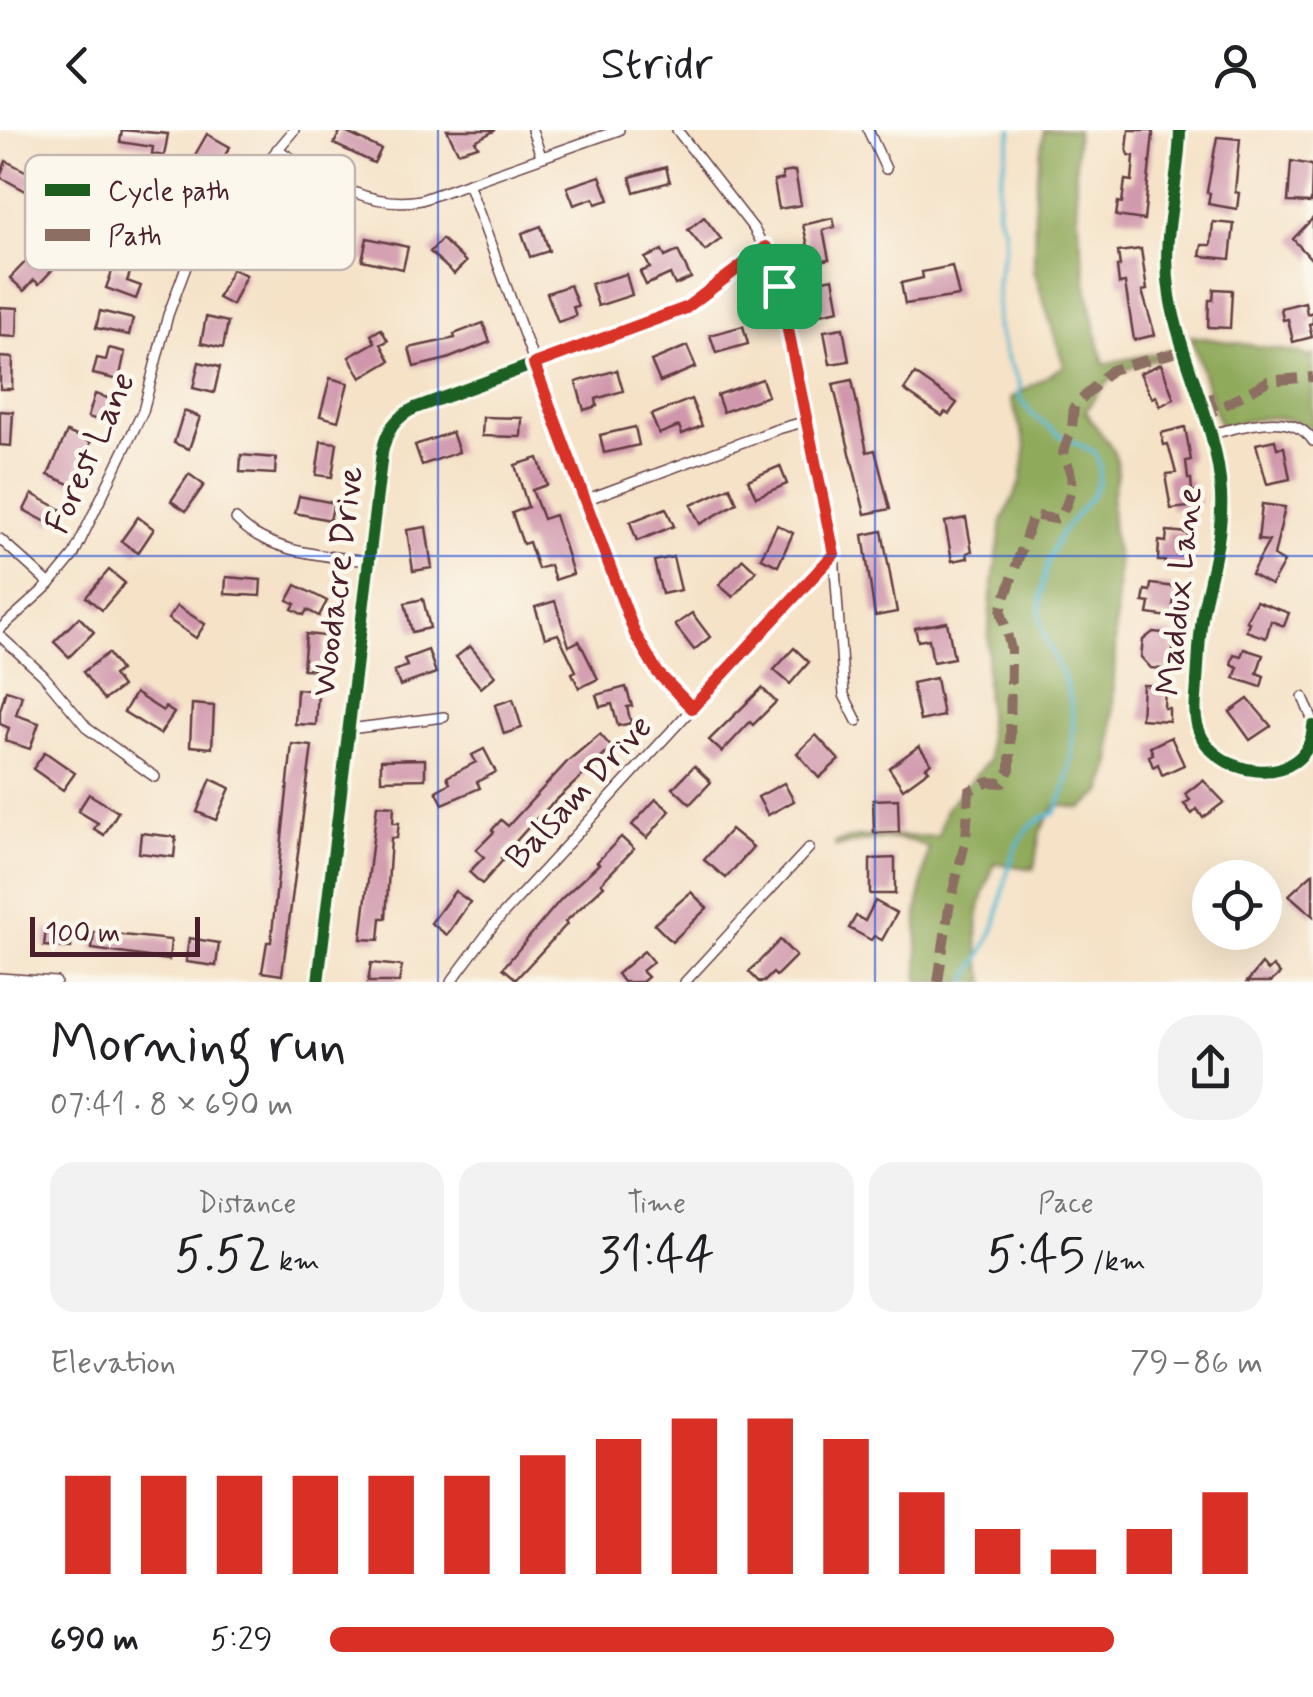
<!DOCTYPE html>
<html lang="en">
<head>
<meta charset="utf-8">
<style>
	:root { --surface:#fff; --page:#f2f2f2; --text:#202124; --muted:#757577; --accent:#d93025 }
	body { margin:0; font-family:Mynerve,sans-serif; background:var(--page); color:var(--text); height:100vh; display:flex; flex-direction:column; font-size:38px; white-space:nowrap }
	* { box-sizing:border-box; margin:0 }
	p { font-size:32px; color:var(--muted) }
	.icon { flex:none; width:55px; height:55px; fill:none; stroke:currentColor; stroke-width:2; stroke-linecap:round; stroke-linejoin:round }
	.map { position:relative; height:852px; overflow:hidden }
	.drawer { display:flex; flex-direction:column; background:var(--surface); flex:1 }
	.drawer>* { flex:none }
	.fabs { position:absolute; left:1192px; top:730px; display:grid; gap:20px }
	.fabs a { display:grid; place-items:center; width:90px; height:90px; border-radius:50%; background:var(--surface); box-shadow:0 10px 40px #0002; font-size:50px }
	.scale { position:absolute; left:30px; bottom:25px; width:170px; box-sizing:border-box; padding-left:10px; border:5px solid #4a1f2b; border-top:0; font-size:28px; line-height:35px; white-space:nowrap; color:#4a1f2b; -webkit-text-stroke:8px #fbf7ec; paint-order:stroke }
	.pin { position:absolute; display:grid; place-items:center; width:85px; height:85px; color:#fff; margin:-42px; border-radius:20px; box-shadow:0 5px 15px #0006 }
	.round { display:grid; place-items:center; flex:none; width:105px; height:105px; border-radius:40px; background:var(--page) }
	.overview { display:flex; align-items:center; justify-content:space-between; height:170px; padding:0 50px }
	h1 { font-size:55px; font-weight:600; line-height:75px }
	.metrics { display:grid; grid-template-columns:repeat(3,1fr); gap:15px; height:170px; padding:10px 50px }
	.metrics div { display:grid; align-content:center; border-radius:25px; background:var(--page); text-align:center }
	.metrics b { font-size:50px; font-weight:600 }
	.metrics small { font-size:28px; font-weight:400 }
	.metrics p { font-size:28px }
	.chart { height:280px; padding:20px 50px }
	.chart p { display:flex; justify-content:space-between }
	.chart svg { width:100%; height:180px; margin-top:10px; stroke:var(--accent); stroke-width:6 }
	ul { padding:0 50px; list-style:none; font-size:32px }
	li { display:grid; grid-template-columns:160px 120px 1fr; align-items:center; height:75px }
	li i { height:25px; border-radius:12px; background:var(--accent) }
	header { display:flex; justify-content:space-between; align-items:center; height:130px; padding:0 50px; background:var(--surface); font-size:45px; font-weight:600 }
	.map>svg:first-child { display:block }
	.forest { fill:#90aa5c; stroke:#6d6444; stroke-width:2.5 }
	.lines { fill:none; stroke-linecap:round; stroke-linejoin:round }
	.stream { stroke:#55b8d3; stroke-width:4 }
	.building { fill:#d097ac }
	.minor-casing { stroke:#643c42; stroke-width:12 }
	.minor { stroke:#fff; stroke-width:9 }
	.quiet { stroke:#8d6e63; stroke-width:10; stroke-dasharray:20 10; stroke-linecap:butt }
	.cycleway-casing { stroke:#fbf7ec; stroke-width:19 }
	.cycleway { stroke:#1b5e20; stroke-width:12 }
	.route-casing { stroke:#fff; stroke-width:20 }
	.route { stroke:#d93025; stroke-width:12 }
	.grid { fill:none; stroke:#1d4ed8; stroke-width:2.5; stroke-opacity:0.55 }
	.labels { text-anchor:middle; stroke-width:9; stroke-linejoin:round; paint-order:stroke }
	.street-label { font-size:35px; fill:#4a1f2b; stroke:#fbf7ec }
	.key { fill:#fbf7ec; stroke:#c6b6b2; stroke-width:2.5 }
	.key-label { font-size:28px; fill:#4a1f2b }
</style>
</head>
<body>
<header><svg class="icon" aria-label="back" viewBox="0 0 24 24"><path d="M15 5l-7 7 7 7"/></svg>Stridr<svg class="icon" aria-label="person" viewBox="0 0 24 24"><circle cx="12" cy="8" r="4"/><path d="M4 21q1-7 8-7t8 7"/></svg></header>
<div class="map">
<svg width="1313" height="852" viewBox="0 0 1313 852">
	<rect width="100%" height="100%" fill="#fbf7ec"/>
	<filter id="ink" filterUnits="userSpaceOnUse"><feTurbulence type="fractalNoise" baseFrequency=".01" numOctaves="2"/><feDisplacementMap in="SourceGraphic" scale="20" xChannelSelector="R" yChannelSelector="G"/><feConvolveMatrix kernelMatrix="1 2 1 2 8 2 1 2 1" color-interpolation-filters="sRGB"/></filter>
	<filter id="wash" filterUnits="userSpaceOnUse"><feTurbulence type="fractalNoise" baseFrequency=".0048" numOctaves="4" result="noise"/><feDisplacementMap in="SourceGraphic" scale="40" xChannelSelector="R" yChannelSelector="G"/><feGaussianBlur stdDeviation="2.25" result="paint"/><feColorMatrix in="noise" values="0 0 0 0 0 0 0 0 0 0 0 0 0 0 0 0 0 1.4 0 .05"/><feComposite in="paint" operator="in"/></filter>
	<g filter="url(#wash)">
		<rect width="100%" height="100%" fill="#f5e2c7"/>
		<g class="forest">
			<path d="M1044 0H1077C1071 77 1085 159 1104 234L1175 219V223C1133 234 1108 242 1086 281 1094 299 1110 309 1116 328 1120 340 1114 355 1112 367 1110 389 1114 411 1118 432L1111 634 1102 663 1082 678 1055 675 1040 702 1034 739 995 733C977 776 970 806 986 852H919L917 785 928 718C903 702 864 710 836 717L835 713 857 707 938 706 946 678 989 630 986 551 991 467 1002 391 1021 351 1026 316 1011 268 1064 236 1034 140 1035 57Z"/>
			<path d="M1191 206 1300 223 1310 228 1313 225V300C1281 279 1254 290 1220 297Z"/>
		</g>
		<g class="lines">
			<path class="stream" d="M966 852C976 834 988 815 995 795 1008 755 1006 697 1055 683 1074 646 1079 587 1064 548 1055 526 1040 507 1040 483 1040 463 1046 433 1055 414 1071 381 1113 363 1095 322L1059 305 1031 284 1019 266 1020 255 1007 228 997 195 998 146 1005 115V101L998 83 999 57 1012 0"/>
		</g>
		<g id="blocks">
			<g class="building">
				<polygon points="122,0 168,4 164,26 152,24 153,17 120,12"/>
				<polygon points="341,0 381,19 374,33 334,14"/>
				<polygon points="447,0 496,0 475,11 478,16 458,22"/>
				<polygon points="1129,0 1152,0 1153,4 1144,90 1116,86 1118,72 1122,73 1125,50 1132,51 1134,26 1129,25 1127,20"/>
				<polygon points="207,4 230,17 217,38 195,25"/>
				<polygon points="1217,7 1240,9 1235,62 1239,63 1237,79 1208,74 1210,63 1207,62"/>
				<polygon points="6,31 35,46 26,61 0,47"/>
				<polygon points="1291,31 1312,35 1311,73 1288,72"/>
				<polygon points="666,37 670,52 634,62 630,47"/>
				<polygon points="795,41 801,75 779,79 774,51 783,49 782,43"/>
				<polygon points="600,46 609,70 596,74 594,68 574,75 567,57"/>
				<polygon points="704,87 721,109 705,121 688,100"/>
				<polygon points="833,88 835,97 823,100 829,129 812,133 803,95"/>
				<polygon points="1313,88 1313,131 1293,109"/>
				<polygon points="1213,92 1234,94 1230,129 1200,126 1202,115 1211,115"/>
				<polygon points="541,96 549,121 530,127 522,103"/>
				<polygon points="367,108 408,117 403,139 362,130"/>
				<polygon points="442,109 466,132 454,144 430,122"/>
				<polygon points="1141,119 1147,160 1142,161 1155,205 1134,210 1125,153 1119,154 1117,137 1120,136 1118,122"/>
				<polygon points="662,120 665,127 678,121 691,148 675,155 670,144 646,155 640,142 650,138 645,128"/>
				<polygon points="35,122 53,139 39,154 34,150 24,161 10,148"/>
				<polygon points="114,136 130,143 127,151 141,156 136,169 106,158"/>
				<polygon points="952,136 959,166 905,174 901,153 923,148 922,142"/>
				<polygon points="232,139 246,145 232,175 218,168"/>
				<polygon points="626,144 632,165 598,176 591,154"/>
				<polygon points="833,148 839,180 820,184 814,152"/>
				<polygon points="570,155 578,176 573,177 576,186 558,192 547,163"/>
				<polygon points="1214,159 1232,160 1230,198 1208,197 1209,170 1213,170"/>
				<polygon points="1305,172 1307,184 1313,182 1313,193 1309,194 1312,207 1293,212 1288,189 1283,190 1281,178"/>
				<polygon points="0,177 18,178 17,207 0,206"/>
				<polygon points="100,181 133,189 129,205 96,198"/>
				<polygon points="206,187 228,192 223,218 201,213"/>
				<polygon points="483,193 490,212 447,229 414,237 409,218 455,208 454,204"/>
				<polygon points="743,196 748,214 716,223 710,205"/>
				<polygon points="843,198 849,231 830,234 824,201"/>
				<polygon points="381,199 388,211 381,214 390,231 361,248 349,227 375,212 371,205"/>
				<polygon points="687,216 696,237 660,252 651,231"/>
				<polygon points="109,218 125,222 119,250 93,244 97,228 106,230"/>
				<polygon points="0,227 13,228 12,259 0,259"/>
				<polygon points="199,232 220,237 214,263 193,258"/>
				<polygon points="1161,234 1174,269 1160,276 1156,266 1152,268 1140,243"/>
				<polygon points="617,240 623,261 596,269 597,276 584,280 576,252"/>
				<polygon points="915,244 957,273 949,284 945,282 942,286 904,260"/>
				<polygon points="330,248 348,253 338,291 320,286"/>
				<polygon points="762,249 768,266 723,282 717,265"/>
				<polygon points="852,250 867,322 875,320 890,379 865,384 833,254"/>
				<polygon points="95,264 111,269 104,292 88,287"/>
				<polygon points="691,269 702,296 682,304 679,296 659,304 651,285"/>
				<polygon points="0,281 13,282 11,316 0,315"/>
				<polygon points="184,281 200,287 189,319 174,313"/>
				<polygon points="483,287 522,288 521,307 482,306"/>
				<polygon points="635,297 639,315 604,323 600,305"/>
				<polygon points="1185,297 1191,330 1186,331 1188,349 1191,349 1192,362 1198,361 1199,376 1171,379 1166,351 1167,344 1176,343 1168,314 1164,315 1161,303"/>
				<polygon points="67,302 91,312 72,355 48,345"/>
				<polygon points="452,302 459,322 422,335 415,315"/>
				<polygon points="1275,310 1277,318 1284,317 1290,349 1267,354 1256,314"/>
				<polygon points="321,311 337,313 332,347 316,345"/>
				<polygon points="241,325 276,328 275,344 240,342"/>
				<polygon points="538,328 547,355 532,360 543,389 555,385 573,444 555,450 550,435 538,439 529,412 523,414 512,383 528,377 515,335"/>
				<polygon points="780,336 787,354 756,367 748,350"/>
				<polygon points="189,344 204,355 186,381 171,371"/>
				<polygon points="730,357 737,373 700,394 691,375"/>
				<polygon points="32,364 60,379 52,395 24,380"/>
				<polygon points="299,366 334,373 330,390 295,383"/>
				<polygon points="1262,374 1285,377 1274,426 1284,432 1271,455 1251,444 1269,411 1258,410"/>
				<polygon points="666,378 674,396 637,411 630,392"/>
				<polygon points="138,387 154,399 138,423 121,411"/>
				<polygon points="966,388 972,421 967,423 968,428 952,431 945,392"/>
				<polygon points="777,395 793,403 778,436 761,428"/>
				<polygon points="426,397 432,438 413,441 407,400"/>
				<polygon points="882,401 897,482 875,486 863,405"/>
				<polygon points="1167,401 1188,403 1187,439 1165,438 1165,431 1158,431 1159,411 1166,412"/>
				<polygon points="673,427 681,460 662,464 654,431"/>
				<polygon points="743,429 756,441 733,467 719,455"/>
				<polygon points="109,440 125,453 102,480 86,467"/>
				<polygon points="226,447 261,450 260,466 225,464"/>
				<polygon points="1151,454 1176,457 1173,475 1177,476 1176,488 1148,484 1150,473 1143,472 1145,460 1150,461"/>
				<polygon points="296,455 327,471 319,486 307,480 304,485 292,479 295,474 288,470"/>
				<polygon points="423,469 430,498 412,502 405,473"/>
				<polygon points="555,471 569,516 579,511 598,549 579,558 572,543 576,541 558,504 545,508 535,477"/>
				<polygon points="1256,471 1289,483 1284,496 1271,491 1266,508 1246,501 1249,492 1246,491"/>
				<polygon points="177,476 205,494 196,508 168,489"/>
				<polygon points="692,483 710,507 694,520 675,495"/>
				<polygon points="79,487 94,502 69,527 54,512"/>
				<polygon points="947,492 954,528 933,532 929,509 918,511 915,498"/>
				<polygon points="1153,502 1173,504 1173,540 1151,538 1141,527 1143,510"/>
				<polygon points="306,504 325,506 322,540 303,539"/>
				<polygon points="470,516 495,546 481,558 456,527"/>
				<polygon points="794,518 809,532 790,554 774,540"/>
				<polygon points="1244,519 1263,525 1257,543 1264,546 1261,557 1234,548 1238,537 1231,534 1234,524 1241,526"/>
				<polygon points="428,520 436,543 400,556 394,541 407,536 404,529"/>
				<polygon points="108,523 120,540 113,545 122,557 104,570 83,542"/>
				<polygon points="936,548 943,586 920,591 912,553"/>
				<polygon points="1143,555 1165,556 1164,578 1169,578 1169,591 1141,589"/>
				<polygon points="626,557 632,576 627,577 631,593 618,596 612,574 600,577 596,565"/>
				<polygon points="762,558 776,572 753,595 750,592 722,622 709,610"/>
				<polygon points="297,559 318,561 316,595 295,594"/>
				<polygon points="6,560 22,565 16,585 39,593 30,619 5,611 9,598 0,594 0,581"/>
				<polygon points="135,563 163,581 165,577 174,583 160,604 124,582"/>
				<polygon points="513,569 522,598 504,604 495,575"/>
				<polygon points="1248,569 1271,596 1250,610 1230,582"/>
				<polygon points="192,574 214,576 212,618 190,616"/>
				<polygon points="600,604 612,618 536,689 501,728 503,730 482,754 469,742 484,727 476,720 494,702 492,700 501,690 508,696 568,631"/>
				<polygon points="816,605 839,630 819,648 797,623"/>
				<polygon points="1171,607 1184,635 1162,645 1158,634 1153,637 1149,626 1153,624 1150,617"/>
				<polygon points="292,614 312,616 282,845 262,842 267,812 271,812"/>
				<polygon points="919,616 931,633 926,637 929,640 903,659 889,638"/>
				<polygon points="484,619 496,642 477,652 480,658 443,674 436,661 450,653 447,647 476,632 472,625"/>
				<polygon points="45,622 75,643 63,660 33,639"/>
				<polygon points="425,629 425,649 381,650 381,630"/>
				<polygon points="694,636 711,652 690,674 673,658"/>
				<polygon points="211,649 230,658 216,690 197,682"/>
				<polygon points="1203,650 1224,672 1203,688 1197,679 1192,684 1184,674 1190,670 1185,664"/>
				<polygon points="784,653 794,671 768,685 758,667"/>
				<polygon points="89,664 118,682 104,705 94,699 98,693 78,681"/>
				<polygon points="656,669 670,681 647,708 632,695"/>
				<polygon points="898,669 899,702 874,703 873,670"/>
				<polygon points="377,675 394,676 393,693 399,693 397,708 391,708 386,788 381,788 379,810 361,809"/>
				<polygon points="731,699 753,717 726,748 704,730"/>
				<polygon points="141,703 176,707 174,727 139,723"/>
				<polygon points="621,707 634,719 601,753 604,756 565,792 567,794 516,849 503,838 561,769 599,734 597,732"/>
				<polygon points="895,728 895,764 870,764 870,729"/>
				<polygon points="1313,743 1313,786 1289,765"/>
				<polygon points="455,761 470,772 447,805 431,793"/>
				<polygon points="691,762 707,778 672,812 654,794"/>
				<polygon points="875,771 897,783 882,810 874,806 871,810 849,798 856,786 865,791"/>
				<polygon points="46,799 72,801 71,818 44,816"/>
				<polygon points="94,802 171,810 169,830 92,819"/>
				<polygon points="189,808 219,813 216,836 186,832"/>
				<polygon points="780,810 796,826 776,846 773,843 764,852 759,852 749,842"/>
				<polygon points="644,821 653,832 642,841 648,847 642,852 623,852 617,844"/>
				<polygon points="371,833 402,836 399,852 368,852"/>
				<polygon points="1262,834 1268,841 1273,836 1280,844 1271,852 1247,852"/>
			</g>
		</g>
	</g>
	<g filter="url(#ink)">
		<use href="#blocks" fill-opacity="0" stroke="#643c42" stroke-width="2.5"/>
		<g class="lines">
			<g class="minor-casing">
				<g id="minor">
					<polyline points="532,0 541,26"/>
					<polyline points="677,0 754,99 773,134 834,424 844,565 857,591"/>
					<polyline points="868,0 886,39"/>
					<path d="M1180 0C1179 60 1160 103 1170 166 1181 233 1218 295 1221 364 1223 404 1212 438 1204 476 1199 501 1199 526 1197 551 1197 564 1194 577 1196 589 1205 651 1310 662 1313 596"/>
					<path d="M277 19C322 47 366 80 421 70L619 0"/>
					<polyline points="468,53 635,505 658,543 691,578"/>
					<path d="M1211 304C1242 297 1291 279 1313 311"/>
					<polyline points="585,370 778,299 807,291"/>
					<path d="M236 389C267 423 326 426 369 431"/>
					<polyline points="0,409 50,454"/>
					<polyline points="0,499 50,454 73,426 143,281 168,185 186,137 213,96 294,0"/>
					<polyline points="0,506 43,545 88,599 155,647"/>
					<polyline points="1303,567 1313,591"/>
					<polyline points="349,599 444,587"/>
					<polyline points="0,848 56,852"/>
					<path d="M318 852 382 323C386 302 395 287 415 278L686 178 766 117"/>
					<polyline points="451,852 495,793 834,424"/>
					<polyline points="685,852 809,718"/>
				</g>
			</g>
			<use href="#minor" class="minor"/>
			<g class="quiet">
				<polyline points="1208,264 1214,281 1268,251 1313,247"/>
				<path d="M938 852 949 778 966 709 969 661 989 652 1002 653 1010 639 1011 519 1001 481 1033 385 1055 389 1061 387C1073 361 1076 348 1063 323L1072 298 1074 277 1111 240 1192 218"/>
			</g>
			<g class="cycleway-casing">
				<g id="cycleway">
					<path d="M1180 0C1179 60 1160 103 1170 166 1181 233 1218 295 1221 364 1223 404 1212 438 1204 476 1199 501 1199 526 1197 551 1197 564 1194 577 1196 589 1205 651 1310 662 1313 596"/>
					<path d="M318 852 382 323C386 302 395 287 415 278L686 178 766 117"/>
				</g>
			</g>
			<use href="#cycleway" class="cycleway"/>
		</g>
	</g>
	<g class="lines" filter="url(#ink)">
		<g class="route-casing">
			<polygon id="route" points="766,117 779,156 834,424 692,578 658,543 635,504 534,234 686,178"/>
		</g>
		<use href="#route" class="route"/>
	</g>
	<path class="grid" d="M438 0V852M875 0V852M0 426H1313"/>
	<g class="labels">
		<g class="street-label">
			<text transform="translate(89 322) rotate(-66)" y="12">Forest Lane</text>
			<text transform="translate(336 451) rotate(-83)" y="12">Woodacre Drive</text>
			<text transform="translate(1178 461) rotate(-84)" y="12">Maddux Lane</text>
			<text transform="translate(578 661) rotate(-47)" y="12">Balsam Drive</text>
		</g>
	</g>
	<rect x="25" y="25" width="330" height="115" rx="15" class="key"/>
	<rect x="45" y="54" width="45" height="12" fill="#1b5e20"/>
	<rect x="45" y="99" width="45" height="12" fill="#8d6e63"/>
	<g class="key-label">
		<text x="108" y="70">Cycle path</text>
		<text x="108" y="115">Path</text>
	</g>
</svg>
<div class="fabs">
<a><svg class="icon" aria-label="locate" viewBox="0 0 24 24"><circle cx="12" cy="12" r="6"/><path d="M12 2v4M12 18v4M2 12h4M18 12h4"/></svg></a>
</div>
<div class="scale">100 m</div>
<div class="pin" style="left:779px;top:156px;background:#1e9e55"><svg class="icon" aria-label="arrive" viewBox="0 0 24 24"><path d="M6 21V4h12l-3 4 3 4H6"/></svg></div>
</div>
<section class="drawer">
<div class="overview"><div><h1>Morning run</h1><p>07:41 · 8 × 690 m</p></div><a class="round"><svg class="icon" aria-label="share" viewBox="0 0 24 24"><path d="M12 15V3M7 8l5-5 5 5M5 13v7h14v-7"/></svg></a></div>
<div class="metrics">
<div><p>Distance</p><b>5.52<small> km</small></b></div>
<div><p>Time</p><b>31:44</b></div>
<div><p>Pace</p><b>5:45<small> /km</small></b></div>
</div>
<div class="chart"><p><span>Elevation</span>79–86 m</p>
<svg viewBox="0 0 160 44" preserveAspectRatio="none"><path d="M5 44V20M15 44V20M25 44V20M35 44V20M45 44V20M55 44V20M65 44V15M75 44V11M85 44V6M95 44V6M105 44V11M115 44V24M125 44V33M135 44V38M145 44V33M155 44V24"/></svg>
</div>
<ul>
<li><b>690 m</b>5:29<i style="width:84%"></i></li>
</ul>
</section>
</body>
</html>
